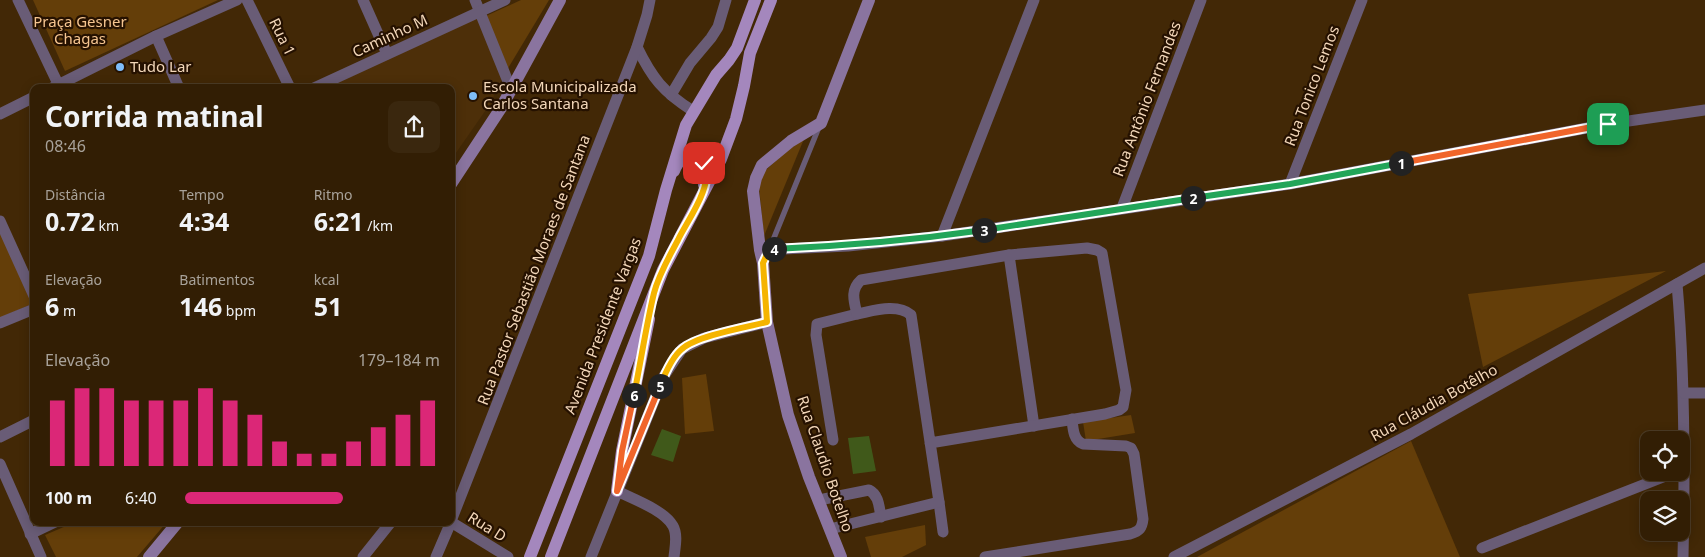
<!DOCTYPE html>
<html lang="pt">
<head>
<meta charset="utf-8">
<style>
	:root { --surface:#321e04; --page:#3a270e; --text:#f1f3f6; --muted:#a8a29a; --line:#4d3c26; --accent:#db2777 }
	body { margin:0; font-family:"Noto Sans",sans-serif; background:var(--page); color:var(--text); height:100vh; display:flex; flex-direction:column; font-size:19px; white-space:nowrap }
	* { box-sizing:border-box; margin:0 }
	p { font-size:16px; color:var(--muted) }
	.icon { flex:none; width:28px; height:28px; fill:none; stroke:currentColor; stroke-width:2; stroke-linecap:round; stroke-linejoin:round }
	.map { position:relative; flex:1; overflow:hidden }
	.side { position:absolute; left:30px; top:84px; width:425px; height:442px; display:flex; flex-direction:column; background:var(--surface); border-radius:10px; box-shadow:0 2px 12px #0003,0 0 0 1px var(--line) }
	.side>* { flex:none }
	.fabs { position:absolute; left:1640px; top:431px; display:grid; gap:10px }
	.fabs a { display:grid; place-items:center; width:50px; height:50px; border-radius:10px; background:var(--surface); box-shadow:0 2px 12px #0003,0 0 0 1px var(--line); font-size:25px }
	.pin { position:absolute; display:grid; place-items:center; width:42px; height:42px; color:#fff; margin:-21px; border-radius:10px; box-shadow:0 2px 8px #0006 }
	.km { position:absolute; width:25px; height:25px; margin:-12px; border-radius:50%; background:#222; color:#fff; font-size:14px; line-height:25px; text-align:center }
	.round { display:grid; place-items:center; flex:none; width:52px; height:52px; border-radius:10px; background:var(--page) }
	.headline { display:flex; align-items:center; justify-content:space-between; height:85px; padding:0 15px }
	h1 { font-size:28px; font-weight:700; line-height:38px }
	.stats { display:grid; grid-template-columns:repeat(3,1fr); gap:8px; height:85px; padding:5px 15px }
	.stats div { display:grid; align-content:center }
	.stats b { font-size:25px; font-weight:700 }
	.stats small { font-size:14px; font-weight:400 }
	.stats p { font-size:14px }
	.chart { height:140px; padding:10px 15px }
	.chart p { display:flex; justify-content:space-between }
	.chart svg { width:100%; height:90px; margin-top:5px; stroke:var(--accent); stroke-width:6 }
	ul { padding:0 15px; list-style:none; font-size:16px }
	li { display:grid; grid-template-columns:80px 60px 1fr; align-items:center; height:38px }
	li i { height:12px; border-radius:6px; background:var(--accent) }
	.map>svg:first-child { display:block }
	.built { fill:#4d2f09 }
	.green { fill:#643e09 }
	.water { fill:#40591a }
	.lines { fill:none; stroke-linecap:round; stroke-linejoin:round }
	.lane { stroke:#695c76; stroke-width:5.5 }
	.street { stroke:#695c76; stroke-width:11 }
	.secondary { stroke:#8a749f; stroke-width:12 }
	.primary { stroke:#a487bd; stroke-width:12 }
	.split-1-casing { stroke:#fff; stroke-width:10 }
	.split-2-casing { stroke:#fff; stroke-width:10 }
	.split-3-casing { stroke:#fff; stroke-width:10 }
	.split-4-casing { stroke:#fff; stroke-width:10 }
	.split-5-casing { stroke:#fff; stroke-width:10 }
	.split-6-casing { stroke:#fff; stroke-width:10 }
	.split-7-casing { stroke:#fff; stroke-width:10 }
	.split-1 { stroke:#f0652b; stroke-width:6 }
	.split-2 { stroke:#22a559; stroke-width:6 }
	.split-3 { stroke:#22a559; stroke-width:6 }
	.split-4 { stroke:#22a559; stroke-width:6 }
	.split-5 { stroke:#f5b400; stroke-width:6 }
	.split-6 { stroke:#f0652b; stroke-width:6 }
	.split-7 { stroke:#f5b400; stroke-width:6 }
	.poi-dot { fill:#7ebdf9; stroke:#251100; stroke-width:2 }
	.labels { text-anchor:middle; stroke-width:4.5; stroke-linejoin:round; paint-order:stroke }
	.park-label { font-size:15px; fill:#f6c590; stroke:#251100 }
	.street-label { font-size:15px; fill:#f3d7b9; stroke:#251100 }
	.poi-label { font-size:15px; fill:#f3d7b9; stroke:#251100; text-anchor:start }
</style>
</head>
<body>
<div class="map">
<svg width="1705" height="557" viewBox="0 0 1705 557">
	<rect width="100%" height="100%" fill="#422806"/>
	<polygon class="built" points="477,18 502,79 490,104 451,160 451,88 325,88"/>
	<g class="green">
		<polygon points="33,0 218,0 65,71"/>
		<polygon points="521,0 549,0 507,70 486,16"/>
		<polygon points="806,134 764,236 758,177"/>
		<polygon points="4,233 34,300 34,303 0,318 0,235"/>
		<polygon points="1666,271 1483,367 1468,294"/>
		<polygon points="706,374 714,431 685,434 682,378"/>
		<polygon points="1131,415 1135,433 1086,441 1083,422"/>
		<polygon points="1411,441 1460,557 1197,557"/>
		<polygon points="73,523 73,522 166,523 137,557 56,557 45,535"/>
		<polygon points="925,525 926,545 902,557 871,557 865,537"/>
	</g>
	<g class="water">
		<polygon points="662,429 681,436 673,462 651,455"/>
		<polygon points="869,436 876,471 853,474 848,438"/>
	</g>
	<g class="lines">
		<polyline class="lane" points="769,250 819,127"/>
		<g class="street">
			<polyline points="18,0 60,88"/>
			<polyline points="247,0 290,88"/>
			<polyline points="363,0 387,54"/>
			<polyline points="475,0 511,89"/>
			<polyline points="156,36 179,88"/>
			<path d="M637 47C652 78 663 92 693 111"/>
			<polyline points="52,88 156,36 237,0"/>
			<polyline points="314,88 505,0"/>
			<polyline points="671,95 690,63 711,38 718,27 726,0"/>
			<polyline points="0,114 34,97"/>
			<polyline points="1290,184 1362,0"/>
			<polyline points="1122,208 1201,0"/>
			<polyline points="0,221 34,296"/>
			<polyline points="942,236 1034,0"/>
			<polyline points="760,250 848,246 942,236 1290,184 1608,124 1705,110"/>
			<polyline points="1009,255 1034,426"/>
			<path d="M1677 284C1685 375 1685 466 1683 557"/>
			<polyline points="0,323 34,309"/>
			<polyline points="1684,393 1705,393"/>
			<polyline points="0,437 34,420"/>
			<polyline points="833,440 816,335 817,324 857,314"/>
			<polyline points="0,464 41,557"/>
			<path d="M617 491C633 499 664 510 673 526 678 535 675 547 674 557"/>
			<path d="M819 500 869 490C879 495 879 507 881 517"/>
			<polyline points="939,502 943,532"/>
			<polyline points="451,521 637,47 647,15 650,0"/>
			<polyline points="451,522 508,557"/>
			<path d="M830 529 939 502 911 315C897 303 873 311 857 314 854 301 850 290 861 280L1009 255 1087 248 1097 250 1102 253 1126 390 1123 407 1119 410 1105 414 930 443"/>
			<polyline points="30,534 55,522"/>
			<polyline points="1482,548 1676,472"/>
			<polyline points="363,557 391,522"/>
			<polyline points="436,557 451,522"/>
			<polyline points="591,557 664,376 682,349 704,338 767,322"/>
			<path d="M985 557 1130 534C1140 531 1142 528 1143 519L1134 454 1131 448 1126 446 1083 444C1073 440 1073 428 1072 419"/>
			<polyline points="1174,557 1411,434 1705,268"/>
		</g>
		<g class="secondary">
			<polyline points="451,184 501,108 560,0"/>
			<polyline points="149,557 178,522"/>
			<polyline points="841,557 809,477 788,415 767,322 763,263 760,250 753,191 756,178 762,165 791,141 821,123 869,0"/>
		</g>
		<g class="primary">
			<path d="M674 171C676 166 679 161 683 158 691 153 705 161 707 169 708 175 706 180 704 185"/>
			<polyline points="617,491 622,451 649,319"/>
			<polyline points="530,557 649,256 666,190 686,125 716,75 729,60 737,48 755,0"/>
			<polyline points="551,557 663,270 721,159 736,119 744,86 750,53 771,0"/>
		</g>
	</g>
	<g class="lines">
		<g class="split-1-casing">
			<polyline id="split-1" points="1401,163 1608,124"/>
		</g>
		<g class="split-2-casing">
			<polyline id="split-2" points="1193,198 1290,184 1401,163"/>
		</g>
		<g class="split-3-casing">
			<polyline id="split-3" points="984,230 1193,198"/>
		</g>
		<g class="split-4-casing">
			<path id="split-4" d="M774 249C844 246 914 240 984 230"/>
		</g>
		<g class="split-5-casing">
			<path id="split-5" d="M660 386C664 376 673 356 682 349 696 336 747 327 767 322L763 263 769 250 774 249"/>
		</g>
		<g class="split-6-casing">
			<polyline id="split-6" points="634,395 622,451 617,491 660,386"/>
		</g>
		<g class="split-7-casing">
			<path id="split-7" d="M634 395C641 361 646 326 654 293 659 274 669 257 678 240 687 221 715 184 704 163"/>
		</g>
		<use href="#split-1" class="split-1"/>
		<use href="#split-2" class="split-2"/>
		<use href="#split-3" class="split-3"/>
		<use href="#split-4" class="split-4"/>
		<use href="#split-5" class="split-5"/>
		<use href="#split-6" class="split-6"/>
		<use href="#split-7" class="split-7"/>
	</g>
	<g class="poi-dot">
		<circle cx="120" cy="67" r="5"/>
		<circle cx="473" cy="96" r="5"/>
	</g>
	<g class="labels">
		<g class="park-label">
			<text x="80" y="27">Praça Gesner<tspan x="80" dy="17">Chagas</tspan></text>
		</g>
		<g class="street-label">
			<text transform="translate(390 36) rotate(-25)" y="5">Caminho M</text>
			<text transform="translate(282 37) rotate(64)" y="5">Rua 1</text>
			<text transform="translate(1312 86) rotate(-69)" y="5">Rua Tonico Lemos</text>
			<text transform="translate(1147 99) rotate(-69)" y="5">Rua Antônio Fernandes</text>
			<text transform="translate(534 270) rotate(-69)" y="5">Rua Pastor Sebastião Moraes de Santana</text>
			<text transform="translate(603 326) rotate(-69)" y="5">Avenida Presidente Vargas</text>
			<text transform="translate(1434 403) rotate(-29)" y="5">Rua Cláudia Botêlho</text>
			<text transform="translate(825 464) rotate(71)" y="5">Rua Claudio Botelho</text>
			<text transform="translate(487 527) rotate(32)" y="5">Rua D</text>
		</g>
		<g class="poi-label">
			<text x="130" y="72">Tudo Lar</text>
			<text x="483" y="92">Escola Municipalizada<tspan x="483" dy="17">Carlos Santana</tspan></text>
		</g>
	</g>
</svg>
<div class="fabs">
<a><svg class="icon" aria-label="locate" viewBox="0 0 24 24"><circle cx="12" cy="12" r="6"/><path d="M12 2v4M12 18v4M2 12h4M18 12h4"/></svg></a>
<a><svg class="icon" aria-label="layers" viewBox="0 0 24 24"><path d="M12 4l9 5-9 5-9-5zM3 14l9 5 9-5"/></svg></a>
</div>
<div class="pin" style="left:1608px;top:124px;background:#1e9e55"><svg class="icon" aria-label="arrive" viewBox="0 0 24 24"><path d="M6 21V4h12l-3 4 3 4H6"/></svg></div>
<div class="pin" style="left:704px;top:163px;background:#d93025"><svg class="icon" aria-label="check" viewBox="0 0 24 24"><path d="M5 12l5 5 9-10"/></svg></div>
<b class="km" style="left:1401px;top:163px">1</b>
<b class="km" style="left:1193px;top:198px">2</b>
<b class="km" style="left:984px;top:230px">3</b>
<b class="km" style="left:774px;top:249px">4</b>
<b class="km" style="left:660px;top:386px">5</b>
<b class="km" style="left:634px;top:395px">6</b>
<section class="side">
<div class="headline"><div><h1>Corrida matinal</h1><p>08:46</p></div><a class="round"><svg class="icon" aria-label="share" viewBox="0 0 24 24"><path d="M12 15V3M7 8l5-5 5 5M5 13v7h14v-7"/></svg></a></div>
<div class="stats">
<div><p>Distância</p><b>0.72<small> km</small></b></div>
<div><p>Tempo</p><b>4:34</b></div>
<div><p>Ritmo</p><b>6:21<small> /km</small></b></div>
</div>
<div class="stats">
<div><p>Elevação</p><b>6<small> m</small></b></div>
<div><p>Batimentos</p><b>146<small> bpm</small></b></div>
<div><p>kcal</p><b>51</b></div>
</div>
<div class="chart"><p><span>Elevação</span>179–184 m</p>
<svg viewBox="0 0 160 44" preserveAspectRatio="none"><path d="M5 44V12M15 44V6M25 44V6M35 44V12M45 44V12M55 44V12M65 44V6M75 44V12M85 44V19M95 44V32M105 44V38M115 44V38M125 44V32M135 44V25M145 44V19M155 44V12"/></svg>
</div>
<ul>
<li><b>100 m</b>6:40<i style="width:62%"></i></li>
</ul>
</section>
</div>
</body>
</html>
